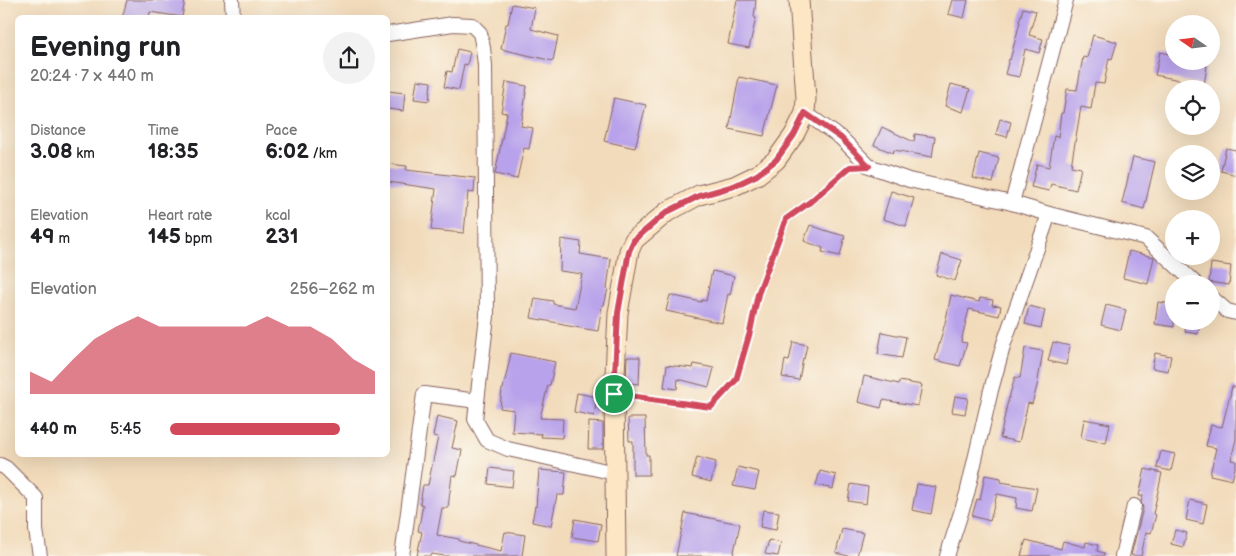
<!DOCTYPE html>
<html lang="en">
<head>
<meta charset="utf-8">
<style>
	:root { --surface:#fff; --page:#f2f2f2; --text:#202124; --muted:#757577; --accent:#d1495b }
	body { margin:0; font-family:"Balsamiq Sans",sans-serif; background:var(--page); color:var(--text); height:100vh; display:flex; flex-direction:column; font-size:19px; white-space:nowrap }
	* { box-sizing:border-box; margin:0 }
	p { font-size:16px; color:var(--muted) }
	.icon { flex:none; width:28px; height:28px; fill:none; stroke:currentColor; stroke-width:2; stroke-linecap:round; stroke-linejoin:round }
	.map { position:relative; flex:1; overflow:hidden }
	.drawer { position:absolute; left:15px; top:15px; width:375px; height:442px; display:flex; flex-direction:column; background:var(--surface); border-radius:8px; box-shadow:0 5px 20px #0002 }
	.drawer>* { flex:none }
	.needle { width:32px; rotate:284deg }
	.fabs { position:absolute; left:1165px; top:15px; display:grid; gap:10px }
	.fabs a { display:grid; place-items:center; width:55px; height:55px; border-radius:50%; background:var(--surface); box-shadow:0 5px 20px #0002; font-size:25px }
	.pin { position:absolute; display:grid; place-items:center; width:42px; height:42px; color:#fff; margin:-21px; border:2px solid #fff; border-radius:50%; box-shadow:0 1px 5px #0007 }
	.round { display:grid; place-items:center; flex:none; width:52px; height:52px; border-radius:26px; background:var(--page) }
	.head { display:flex; align-items:center; justify-content:space-between; height:85px; padding:0 15px }
	h1 { font-size:28px; font-weight:700; line-height:38px }
	.metrics { display:grid; grid-template-columns:repeat(3,1fr); gap:8px; height:85px; padding:5px 15px }
	.metrics div { display:grid; align-content:center }
	.metrics b { font-size:21px; font-weight:700 }
	.metrics small { font-size:14px; font-weight:400 }
	.metrics p { font-size:14px }
	.chart { height:140px; padding:10px 15px }
	.chart p { display:flex; justify-content:space-between }
	.chart svg { width:100%; height:90px; margin-top:5px; fill:var(--accent); opacity:.7 }
	ul { padding:0 15px; list-style:none; font-size:16px }
	li { display:grid; grid-template-columns:80px 60px 1fr; align-items:center; height:38px }
	li i { height:12px; border-radius:6px; background:var(--accent) }
	.map>svg:first-child { display:block }
	.building { fill:#b8a2eb }
	.lines { fill:none; stroke-linecap:round; stroke-linejoin:round }
	.street-casing { stroke:#85615d; stroke-width:16 }
	.secondary-casing { stroke:#85615d; stroke-width:21 }
	.path { stroke:#85615d; stroke-width:2.5; stroke-dasharray:4 4; stroke-linecap:butt }
	.street { stroke:#fff; stroke-width:14 }
	.secondary { stroke:#fce6c4; stroke-width:19 }
	.route-casing { stroke:#fff; stroke-width:10 }
	.route { stroke:#d1495b; stroke-width:6 }
</style>
</head>
<body>
<div class="map">
<svg width="1236" height="556" viewBox="0 0 1236 556">
	<rect width="100%" height="100%" fill="#fbf7ec"/>
	<filter id="ink" filterUnits="userSpaceOnUse"><feTurbulence type="fractalNoise" baseFrequency=".02" numOctaves="2"/><feDisplacementMap in="SourceGraphic" scale="10" xChannelSelector="R" yChannelSelector="G"/><feConvolveMatrix kernelMatrix="1 2 1 2 8 2 1 2 1" color-interpolation-filters="sRGB"/></filter>
	<filter id="wash" filterUnits="userSpaceOnUse"><feTurbulence type="fractalNoise" baseFrequency=".0096" numOctaves="4" result="noise"/><feDisplacementMap in="SourceGraphic" scale="20" xChannelSelector="R" yChannelSelector="G"/><feGaussianBlur stdDeviation="1.12" result="paint"/><feColorMatrix in="noise" values="0 0 0 0 0 0 0 0 0 0 0 0 0 0 0 0 0 1.4 0 .05"/><feComposite in="paint" operator="in"/></filter>
	<g filter="url(#wash)">
		<rect width="100%" height="100%" fill="#f2dbbb"/>
		<g id="blocks">
			<g class="building">
				<polygon points="127,0 185,0 182,17 150,12 149,18 122,18"/>
				<polygon points="737,0 756,0 754,17 756,18 749,48 728,44"/>
				<polygon points="952,0 968,0 964,18 948,14"/>
				<polygon points="512,4 535,8 531,29 558,36 553,61 501,49 506,24 508,24"/>
				<polygon points="1023,8 1036,11 1029,35 1043,39 1039,53 1025,49 1019,77 1005,74 1009,59 1010,60 1020,22 1019,22"/>
				<polygon points="1093,35 1117,42 1112,59 1109,58 1104,84 1095,83 1091,109 1081,107 1071,166 1081,168 1076,190 1051,184 1049,191 1031,187 1037,164 1049,167 1054,136 1058,137 1061,113 1063,113 1067,89 1077,90 1083,57 1087,58"/>
				<polygon points="457,49 470,52 467,65 464,64 459,90 444,87 447,71 452,72"/>
				<polygon points="1160,52 1174,55 1174,61 1207,66 1204,85 1155,75"/>
				<polygon points="739,77 777,85 764,136 729,129"/>
				<polygon points="417,80 431,82 429,101 414,99"/>
				<polygon points="506,82 527,86 521,126 533,128 529,149 524,148 517,179 495,174 507,113 501,112"/>
				<polygon points="951,84 970,89 963,112 945,106"/>
				<polygon points="388,91 405,93 403,111 388,109"/>
				<polygon points="614,98 646,105 635,148 604,141"/>
				<polygon points="1000,119 1011,122 1007,137 996,134"/>
				<polygon points="882,127 914,142 915,134 935,137 932,157 894,150 893,153 874,145"/>
				<polygon points="1226,148 1236,150 1236,175 1221,171"/>
				<polygon points="979,153 999,158 993,183 973,178"/>
				<polygon points="1133,157 1155,162 1144,209 1122,203"/>
				<polygon points="388,164 407,166 406,170 475,178 474,193 468,192 464,233 431,230 436,189 388,182"/>
				<polygon points="891,191 914,198 906,226 883,219"/>
				<polygon points="810,225 827,231 845,236 840,256 822,252 823,248 804,241"/>
				<polygon points="561,239 581,242 580,254 611,259 607,288 608,289 604,305 602,305 598,331 563,325 564,324 531,318 535,298 553,301 553,304 575,308 582,274 560,271"/>
				<polygon points="1129,251 1154,257 1148,284 1123,278"/>
				<polygon points="942,254 962,260 955,281 936,275"/>
				<polygon points="1211,263 1231,266 1229,285 1209,282"/>
				<polygon points="712,271 734,276 730,295 728,294 722,323 666,311 670,295 701,302 702,300 706,301"/>
				<polygon points="951,295 979,302 980,298 993,300 992,305 1001,306 999,316 969,309 961,342 967,343 960,366 935,360 946,319"/>
				<polygon points="1158,302 1174,304 1174,327 1155,324"/>
				<polygon points="1106,305 1126,310 1121,330 1101,325"/>
				<polygon points="1029,306 1045,310 1041,328 1025,324"/>
				<polygon points="1186,321 1200,321 1198,334 1185,332"/>
				<polygon points="882,332 906,337 902,358 878,354"/>
				<polygon points="793,342 807,345 804,359 803,358 799,380 782,377 785,360 789,361"/>
				<polygon points="1053,342 1070,346 1066,365 1048,361"/>
				<polygon points="1025,348 1043,351 1037,386 1032,404 1028,403 1019,442 1000,438 1007,405 1015,377 1020,378"/>
				<polygon points="511,353 555,362 550,385 548,385 540,418 563,419 562,438 541,437 542,434 512,432 514,410 500,408 502,389 503,389"/>
				<polygon points="1155,353 1171,356 1168,371 1152,368"/>
				<polygon points="627,357 640,357 639,384 626,383"/>
				<polygon points="694,364 714,368 709,387 678,379 677,389 664,387 667,365 693,368"/>
				<polygon points="864,376 899,384 899,381 922,385 918,406 883,400 881,408 858,402"/>
				<polygon points="1232,387 1236,387 1236,439 1231,460 1236,461 1236,464 1232,480 1210,475 1216,448 1206,446 1211,425 1222,427"/>
				<polygon points="577,393 597,397 594,416 574,412"/>
				<polygon points="955,396 968,398 965,414 952,412"/>
				<polygon points="437,416 458,421 452,448 462,450 457,476 452,475 448,508 442,508 437,535 459,539 459,541 501,551 505,532 525,535 522,556 444,556 432,554 431,556 417,556 422,532 418,531 423,505 420,504 423,485 428,485 438,437 433,436"/>
				<polygon points="628,418 645,418 646,455 649,455 649,475 633,475 633,441 629,441"/>
				<polygon points="1084,419 1110,424 1106,443 1081,438"/>
				<polygon points="589,422 603,423 603,449 588,449"/>
				<polygon points="1161,451 1175,454 1171,471 1157,468"/>
				<polygon points="697,457 716,462 711,482 692,477"/>
				<polygon points="738,467 759,472 755,490 733,486"/>
				<polygon points="490,468 514,471 512,487 488,484"/>
				<polygon points="1145,469 1162,473 1153,514 1156,515 1151,533 1146,532 1141,556 1134,556 1131,555 1143,508 1141,502 1143,496 1139,496"/>
				<polygon points="539,470 566,472 564,495 557,495 551,526 532,522 535,506 536,507"/>
				<polygon points="820,471 836,475 833,489 816,485"/>
				<polygon points="985,475 1001,478 1001,482 1037,488 1032,511 1016,508 1017,498 997,494 990,521 972,516 977,499 980,500"/>
				<polygon points="851,484 868,487 866,504 848,501"/>
				<polygon points="917,484 936,487 931,514 912,510"/>
				<polygon points="1190,500 1207,504 1203,524 1186,520"/>
				<polygon points="763,510 779,512 776,530 760,527"/>
				<polygon points="685,513 740,524 733,556 676,556"/>
				<polygon points="575,519 601,524 598,541 572,537"/>
				<polygon points="842,529 863,533 857,556 848,556 836,553"/>
				<polygon points="1175,530 1187,533 1183,547 1171,544"/>
				<polygon points="769,540 781,543 778,556 765,554"/>
				<polygon points="1026,540 1061,549 1063,541 1085,547 1086,542 1098,545 1097,551 1104,553 1104,556 1021,556"/>
			</g>
		</g>
	</g>
	<g filter="url(#ink)">
		<use href="#blocks" fill-opacity="0" stroke="#85615d" stroke-width="1"/>
		<g class="lines">
			<g class="street-casing">
				<g id="street">
					<polyline points="232,0 233,18"/>
					<polyline points="388,34 453,24 472,25 480,33 483,48 485,65 487,316 475,419 487,440 508,449 615,473"/>
					<polyline points="805,113 841,138 869,166 909,180 1012,203 1049,214 1146,238 1196,284"/>
					<polyline points="1012,203 1066,0"/>
					<polyline points="1211,297 1227,311 1236,313"/>
					<polyline points="0,465 6,468 36,498 36,530 40,556"/>
					<polyline points="402,556 424,394 477,401"/>
					<polyline points="947,556 967,494 991,390 1004,343 1049,214"/>
					<polyline points="1122,556 1134,506"/>
				</g>
			</g>
			<g class="secondary-casing">
				<polyline id="secondary" points="616,556 614,394 618,313 629,251 634,240 667,212 699,195 734,186 757,175 776,160 794,135 805,113 806,98 799,0"/>
			</g>
			<polyline class="path" points="628,396 711,407 736,380 749,332 758,294 786,219 810,202 850,167 852,167"/>
			<use href="#street" class="street"/>
			<use href="#secondary" class="secondary"/>
		</g>
	</g>
	<g class="lines" filter="url(#ink)">
		<g class="route-casing">
			<polygon id="route" points="805,113 841,138 869,166 850,167 810,202 786,219 758,294 750,332 736,380 711,407 614,394 618,313 629,251 634,240 667,212 699,196 734,186 757,175 776,160 794,135"/>
		</g>
		<use href="#route" class="route"/>
	</g>
</svg>
<div class="fabs">
<a><svg class="needle" viewBox="-14 -14 28 28"><path d="M0-13l5 13h-10z" fill="#e53935"/><path d="M0 13l5-13h-10z" fill="#757577"/></svg></a>
<a><svg class="icon" aria-label="locate" viewBox="0 0 24 24"><circle cx="12" cy="12" r="6"/><path d="M12 2v4M12 18v4M2 12h4M18 12h4"/></svg></a>
<a><svg class="icon" aria-label="layers" viewBox="0 0 24 24"><path d="M12 4l9 5-9 5-9-5zM3 14l9 5 9-5"/></svg></a>
<a>+</a>
<a>−</a>
</div>
<div class="pin" style="left:614px;top:394px;background:#1e9e55"><svg class="icon" aria-label="arrive" viewBox="0 0 24 24"><path d="M6 21V4h12l-3 4 3 4H6"/></svg></div>
<section class="drawer">
<div class="head"><div><h1>Evening run</h1><p>20:24 · 7 × 440 m</p></div><a class="round"><svg class="icon" aria-label="share" viewBox="0 0 24 24"><path d="M12 15V3M7 8l5-5 5 5M5 13v7h14v-7"/></svg></a></div>
<div class="metrics">
<div><p>Distance</p><b>3.08<small> km</small></b></div>
<div><p>Time</p><b>18:35</b></div>
<div><p>Pace</p><b>6:02<small> /km</small></b></div>
</div>
<div class="metrics">
<div><p>Elevation</p><b>49<small> m</small></b></div>
<div><p>Heart rate</p><b>145<small> bpm</small></b></div>
<div><p>kcal</p><b>231</b></div>
</div>
<div class="chart"><p><span>Elevation</span>256–262 m</p>
<svg viewBox="0 0 160 44" preserveAspectRatio="none"><path d="M0 44V33L10 38L20 27L30 17L40 11L50 6L60 11L70 11L80 11L90 11L100 11L110 6L120 11L130 11L140 17L150 27L160 33V44z"/></svg>
</div>
<ul>
<li><b>440 m</b>5:45<i style="width:83%"></i></li>
</ul>
</section>
</div>
</body>
</html>
